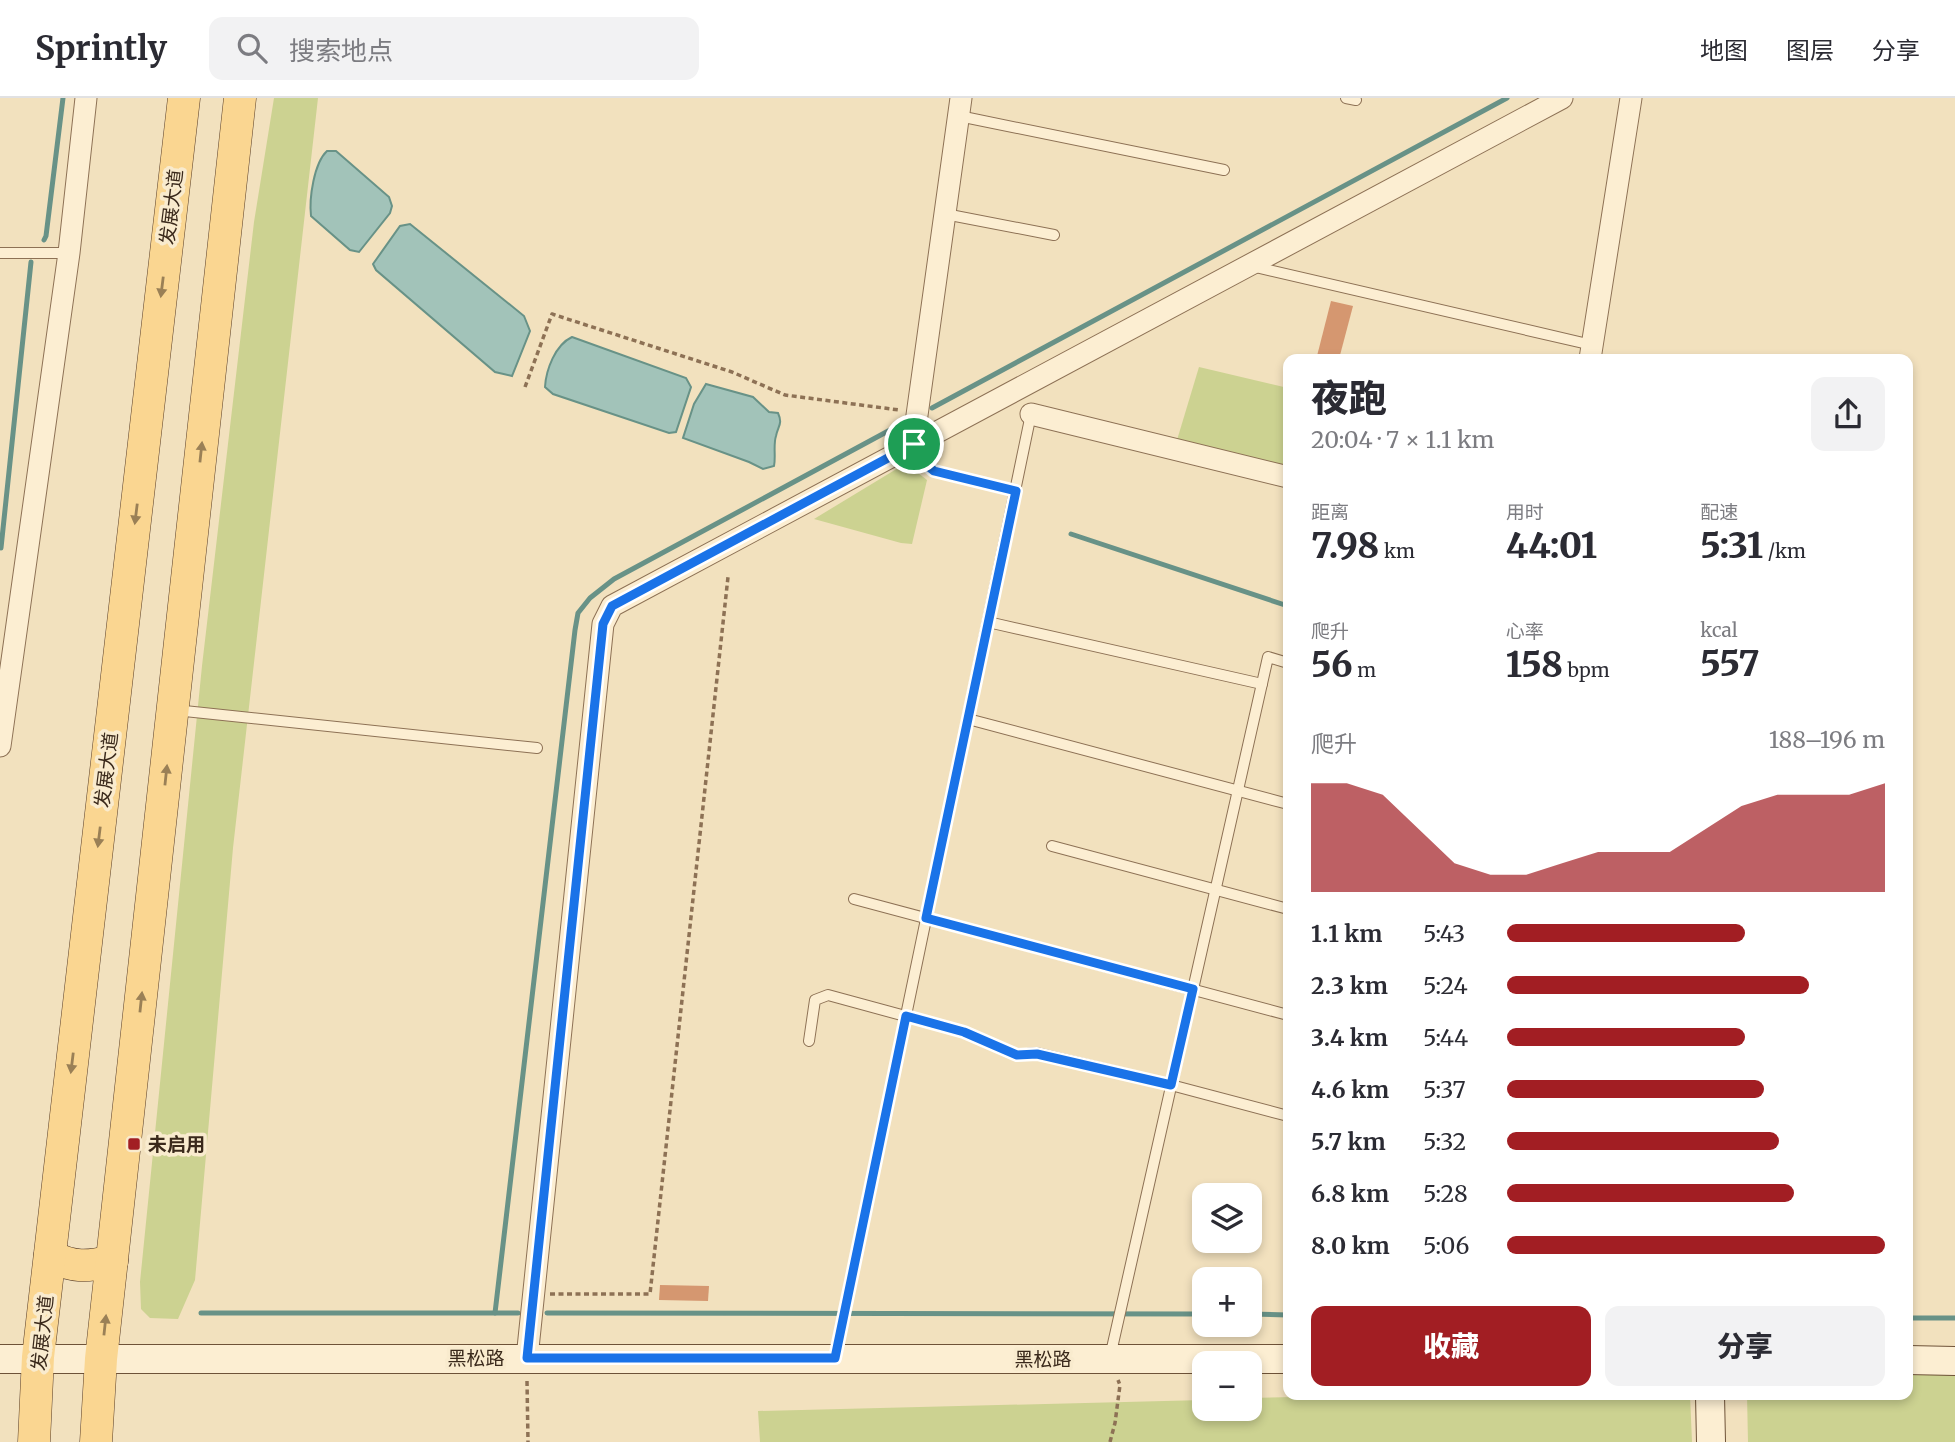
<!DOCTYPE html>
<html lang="zh">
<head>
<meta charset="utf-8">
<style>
	:root { --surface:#fff; --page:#f2f2f3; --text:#2b2b33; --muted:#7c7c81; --line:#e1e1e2; --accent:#a21e23 }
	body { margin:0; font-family:Merriweather,"Noto Sans SC",serif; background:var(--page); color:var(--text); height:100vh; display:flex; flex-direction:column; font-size:26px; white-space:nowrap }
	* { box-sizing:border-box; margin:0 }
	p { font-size:23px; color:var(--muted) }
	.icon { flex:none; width:38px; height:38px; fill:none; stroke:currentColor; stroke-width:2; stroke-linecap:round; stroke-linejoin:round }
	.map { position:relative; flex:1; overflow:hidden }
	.drawer { position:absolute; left:1283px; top:256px; width:630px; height:1046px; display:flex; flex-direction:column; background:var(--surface); border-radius:14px; box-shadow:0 4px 10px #0003 }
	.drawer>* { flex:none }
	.controls { position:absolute; left:1192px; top:1085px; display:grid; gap:14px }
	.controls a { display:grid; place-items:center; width:70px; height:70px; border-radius:14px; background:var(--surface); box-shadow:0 4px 10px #0003; font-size:35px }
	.pin { position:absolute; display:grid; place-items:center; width:60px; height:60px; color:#fff; margin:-30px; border:4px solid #fff; border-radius:50%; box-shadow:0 2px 7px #0007 }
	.round { display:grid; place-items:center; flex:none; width:74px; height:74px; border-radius:14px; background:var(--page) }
	.overview { display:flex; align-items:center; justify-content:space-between; height:119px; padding:0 28px }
	h1 { font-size:38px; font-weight:800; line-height:52px }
	.figures { display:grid; grid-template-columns:repeat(3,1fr); gap:10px; height:119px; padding:7px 28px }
	.figures div { display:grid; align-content:center }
	.figures b { font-size:35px; font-weight:800 }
	.figures small { font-size:19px; font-weight:400 }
	.figures p { font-size:19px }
	.chart { height:196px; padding:14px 28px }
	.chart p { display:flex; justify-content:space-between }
	.chart svg { width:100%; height:126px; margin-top:7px; fill:var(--accent); opacity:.7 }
	.action { display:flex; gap:14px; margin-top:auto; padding:14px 28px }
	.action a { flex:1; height:80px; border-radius:14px; background:var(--accent); color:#fff; font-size:28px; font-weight:800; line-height:80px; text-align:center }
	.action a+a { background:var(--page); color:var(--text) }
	ul { padding:0 28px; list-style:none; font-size:23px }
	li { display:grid; grid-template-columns:112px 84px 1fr; align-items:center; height:52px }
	li i { height:18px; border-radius:9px; background:var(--accent) }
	header { display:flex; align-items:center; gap:42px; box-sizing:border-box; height:98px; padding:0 35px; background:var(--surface); border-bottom:2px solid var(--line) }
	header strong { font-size:33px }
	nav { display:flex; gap:38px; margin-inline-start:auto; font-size:24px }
	.search { width:490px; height:63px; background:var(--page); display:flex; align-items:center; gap:18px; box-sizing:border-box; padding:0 24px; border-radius:14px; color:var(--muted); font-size:26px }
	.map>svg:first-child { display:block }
	.green { fill:#ccd291 }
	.water { fill:#a2c3b9; stroke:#689287; stroke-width:2 }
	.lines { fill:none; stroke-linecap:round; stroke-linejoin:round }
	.stream { stroke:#689287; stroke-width:5 }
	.building { fill:#d59770 }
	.lane-casing { stroke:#8d7155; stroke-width:12 }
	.street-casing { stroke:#8d7155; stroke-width:23 }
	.secondary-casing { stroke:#6e5238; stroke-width:30 }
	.primary-casing { stroke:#5a3f2a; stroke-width:33 }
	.path { stroke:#8d7155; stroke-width:3.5; stroke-dasharray:5 3.5; stroke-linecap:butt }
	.lane { stroke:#fceed2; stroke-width:10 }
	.street { stroke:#fceed2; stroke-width:21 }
	.secondary { stroke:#fceed2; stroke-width:28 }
	.primary { stroke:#fad691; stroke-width:32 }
	.oneway { fill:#9a8056 }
	.route-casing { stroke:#fff; stroke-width:14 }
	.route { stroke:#1a73e8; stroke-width:9 }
	.poi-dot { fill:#a21e23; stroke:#f9ebce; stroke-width:2.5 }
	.labels { text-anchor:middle; stroke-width:7; stroke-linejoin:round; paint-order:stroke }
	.street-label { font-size:19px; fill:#3a291b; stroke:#f9ebce }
	.poi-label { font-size:19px; font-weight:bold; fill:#3a291b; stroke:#f9ebce; text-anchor:start }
</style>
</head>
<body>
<header>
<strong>Sprintly</strong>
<div class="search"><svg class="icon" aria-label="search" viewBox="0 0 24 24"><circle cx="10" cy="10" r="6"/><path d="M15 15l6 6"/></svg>搜索地点</div>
<nav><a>地图</a><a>图层</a><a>分享</a></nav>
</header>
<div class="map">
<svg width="1955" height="1344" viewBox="0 0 1955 1344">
	<rect width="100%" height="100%" fill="#f2e1be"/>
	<g class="green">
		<polygon points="274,0 318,0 233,750 195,1182 178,1221 150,1220 141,1211 140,1184 202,568 254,124"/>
		<polygon points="1199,269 1288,290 1288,369 1177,342"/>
		<polygon points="908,364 913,371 927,382 912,446 901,445 814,421"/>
		<polygon points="1908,1274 1955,1274 1955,1344 1748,1344 1747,1297 1908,1297"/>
		<polygon points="1398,1297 1690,1297 1692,1344 760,1344 758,1313 1204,1302 1204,1311 1250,1311 1250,1300"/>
	</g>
	<g class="water">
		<path d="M327 53H336L389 99 392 108 390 115 359 154 350 152 311 118C309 100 314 65 327 53Z"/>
		<polygon points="410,126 524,218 530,233 512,278 495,274 376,172 373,166 400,128"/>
		<path d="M572 239 686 280 691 289 676 334 669 335 553 296 545 289C546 272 555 247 572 239Z"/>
		<path d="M706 286 753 299 769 314 778 315C783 326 778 328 776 338 773 347 776 359 774 368L763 371 749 364 683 340 694 306Z"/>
	</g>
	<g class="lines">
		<g class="stream">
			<polyline points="44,142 46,138 63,0"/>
			<polyline points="932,310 1507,0"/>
			<polyline points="1071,436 1288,508"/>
			<polyline points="1,450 31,164"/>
			<polyline points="201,1215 518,1215"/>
			<polyline points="495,1215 575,532 578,515 590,500 614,481 903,325"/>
			<polyline points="547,1215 1204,1216"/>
			<polyline points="1250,1216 1288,1217"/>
			<polyline points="1908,1220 1955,1220"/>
		</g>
	</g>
	<g class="building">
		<polygon points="1331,203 1353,208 1339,261 1317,258"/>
		<polygon points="660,1187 709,1188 708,1203 659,1202"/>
	</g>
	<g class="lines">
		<g class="lane-casing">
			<g id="lane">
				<polyline points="1346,0 1356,2"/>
				<polyline points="959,18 1224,72"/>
				<polyline points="945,116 1054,137"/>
				<polyline points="0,155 69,155"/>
				<polyline points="1251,168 1592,247"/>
				<polyline points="913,346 923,364 934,373 1015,393"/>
				<polyline points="988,524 1262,586"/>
				<polyline points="175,612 537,650"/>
				<polyline points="968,621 1288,706"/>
				<polyline points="1052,748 1288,811"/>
				<polyline points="854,801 1288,917"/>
				<polyline points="809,943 815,902 828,897 964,934 1017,957 1037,955 1171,987 1288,1018"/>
				<polyline points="835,1259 1031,316"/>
				<polyline points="1110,1259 1268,559 1288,565"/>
			</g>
		</g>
		<g class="street-casing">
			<g id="street">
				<polyline points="1590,261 1631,0"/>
				<polyline points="1031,316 1288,379"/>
				<polyline points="913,346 961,0"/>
				<polyline points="0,648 69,155 86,0"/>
				<polyline points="527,1260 603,526 612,508 1562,0"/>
			</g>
		</g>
		<g class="secondary-casing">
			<g id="secondary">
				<polyline points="0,1261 1288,1261"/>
				<polyline points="1908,1262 1955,1263"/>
				<polyline points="1710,1297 1711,1344"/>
			</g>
		</g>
		<g class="primary-casing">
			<g id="primary">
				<path d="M50 1158C74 1170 87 1169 112 1163"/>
				<polyline points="34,1344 38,1259 184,0"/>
				<polyline points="96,1344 101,1261 240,0"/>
			</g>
		</g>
		<g class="path">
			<polyline points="525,289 552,216 732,274 785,297 899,312"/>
			<polyline points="550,1196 650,1196 728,479"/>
			<polyline points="527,1283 528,1344"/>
			<polyline points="1110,1344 1115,1325 1120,1287 1118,1282"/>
		</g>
		<use href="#lane" class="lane"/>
		<use href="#street" class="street"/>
		<use href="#secondary" class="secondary"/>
		<use href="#primary" class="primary"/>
	</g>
	<defs><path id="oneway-solid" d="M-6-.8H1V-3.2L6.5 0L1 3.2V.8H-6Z" transform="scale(1.75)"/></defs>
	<g class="oneway">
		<use href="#oneway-solid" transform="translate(162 189) rotate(97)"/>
		<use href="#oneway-solid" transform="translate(201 354) rotate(-84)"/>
		<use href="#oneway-solid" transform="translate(136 416) rotate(97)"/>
		<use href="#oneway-solid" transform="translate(166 677) rotate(-84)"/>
		<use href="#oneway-solid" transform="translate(99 739) rotate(97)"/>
		<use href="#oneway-solid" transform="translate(141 904) rotate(-84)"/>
		<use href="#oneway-solid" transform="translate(72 965) rotate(97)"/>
		<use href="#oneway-solid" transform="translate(105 1227) rotate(-84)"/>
	</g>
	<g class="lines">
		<g class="route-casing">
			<polygon id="route" points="914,346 923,364 934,373 1016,393 926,820 1193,891 1171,987 1037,956 1017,957 964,934 906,918 835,1260 527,1260 603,526 612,508"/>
		</g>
		<use href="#route" class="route"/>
	</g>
	<rect class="poi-dot" x="127" y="1039" width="14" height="14" rx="3.5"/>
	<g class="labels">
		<g class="street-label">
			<text transform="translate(171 109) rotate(-83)" y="7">发展大道</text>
			<text transform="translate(106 672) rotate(-83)" y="7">发展大道</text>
			<text transform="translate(42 1235) rotate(-84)" y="7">发展大道</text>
			<text x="476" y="1267">黑松路</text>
			<text x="1043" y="1268">黑松路</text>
		</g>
		<g class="poi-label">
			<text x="148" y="1053">未启用</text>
		</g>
	</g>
</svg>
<div class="controls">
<a><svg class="icon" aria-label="layers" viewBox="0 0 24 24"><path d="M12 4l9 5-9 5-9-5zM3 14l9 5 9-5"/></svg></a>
<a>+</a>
<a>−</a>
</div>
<div class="pin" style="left:914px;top:346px;background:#1e9e55"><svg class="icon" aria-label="arrive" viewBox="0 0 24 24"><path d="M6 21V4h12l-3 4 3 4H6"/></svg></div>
<section class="drawer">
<div class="overview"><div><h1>夜跑</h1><p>20:04 · 7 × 1.1 km</p></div><a class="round"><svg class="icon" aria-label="share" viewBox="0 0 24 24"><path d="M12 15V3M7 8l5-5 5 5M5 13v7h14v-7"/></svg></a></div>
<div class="figures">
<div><p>距离</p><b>7.98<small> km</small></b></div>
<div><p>用时</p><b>44:01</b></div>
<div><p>配速</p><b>5:31<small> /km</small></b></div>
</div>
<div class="figures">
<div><p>爬升</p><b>56<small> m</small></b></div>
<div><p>心率</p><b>158<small> bpm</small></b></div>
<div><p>kcal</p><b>557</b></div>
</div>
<div class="chart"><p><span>爬升</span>188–196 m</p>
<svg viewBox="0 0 160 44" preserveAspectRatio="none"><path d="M0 44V6L10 6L20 10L30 22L40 34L50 38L60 38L70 34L80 30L90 30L100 30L110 22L120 14L130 10L140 10L150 10L160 6V44z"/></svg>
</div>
<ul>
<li><b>1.1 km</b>5:43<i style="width:63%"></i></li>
<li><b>2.3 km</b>5:24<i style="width:80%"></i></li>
<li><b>3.4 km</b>5:44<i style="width:63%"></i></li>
<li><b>4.6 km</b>5:37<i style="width:68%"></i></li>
<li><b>5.7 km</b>5:32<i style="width:72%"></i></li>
<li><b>6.8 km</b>5:28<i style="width:76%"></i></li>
<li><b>8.0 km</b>5:06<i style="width:100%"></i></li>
</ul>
<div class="action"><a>收藏</a><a>分享</a></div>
</section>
</div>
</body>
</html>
